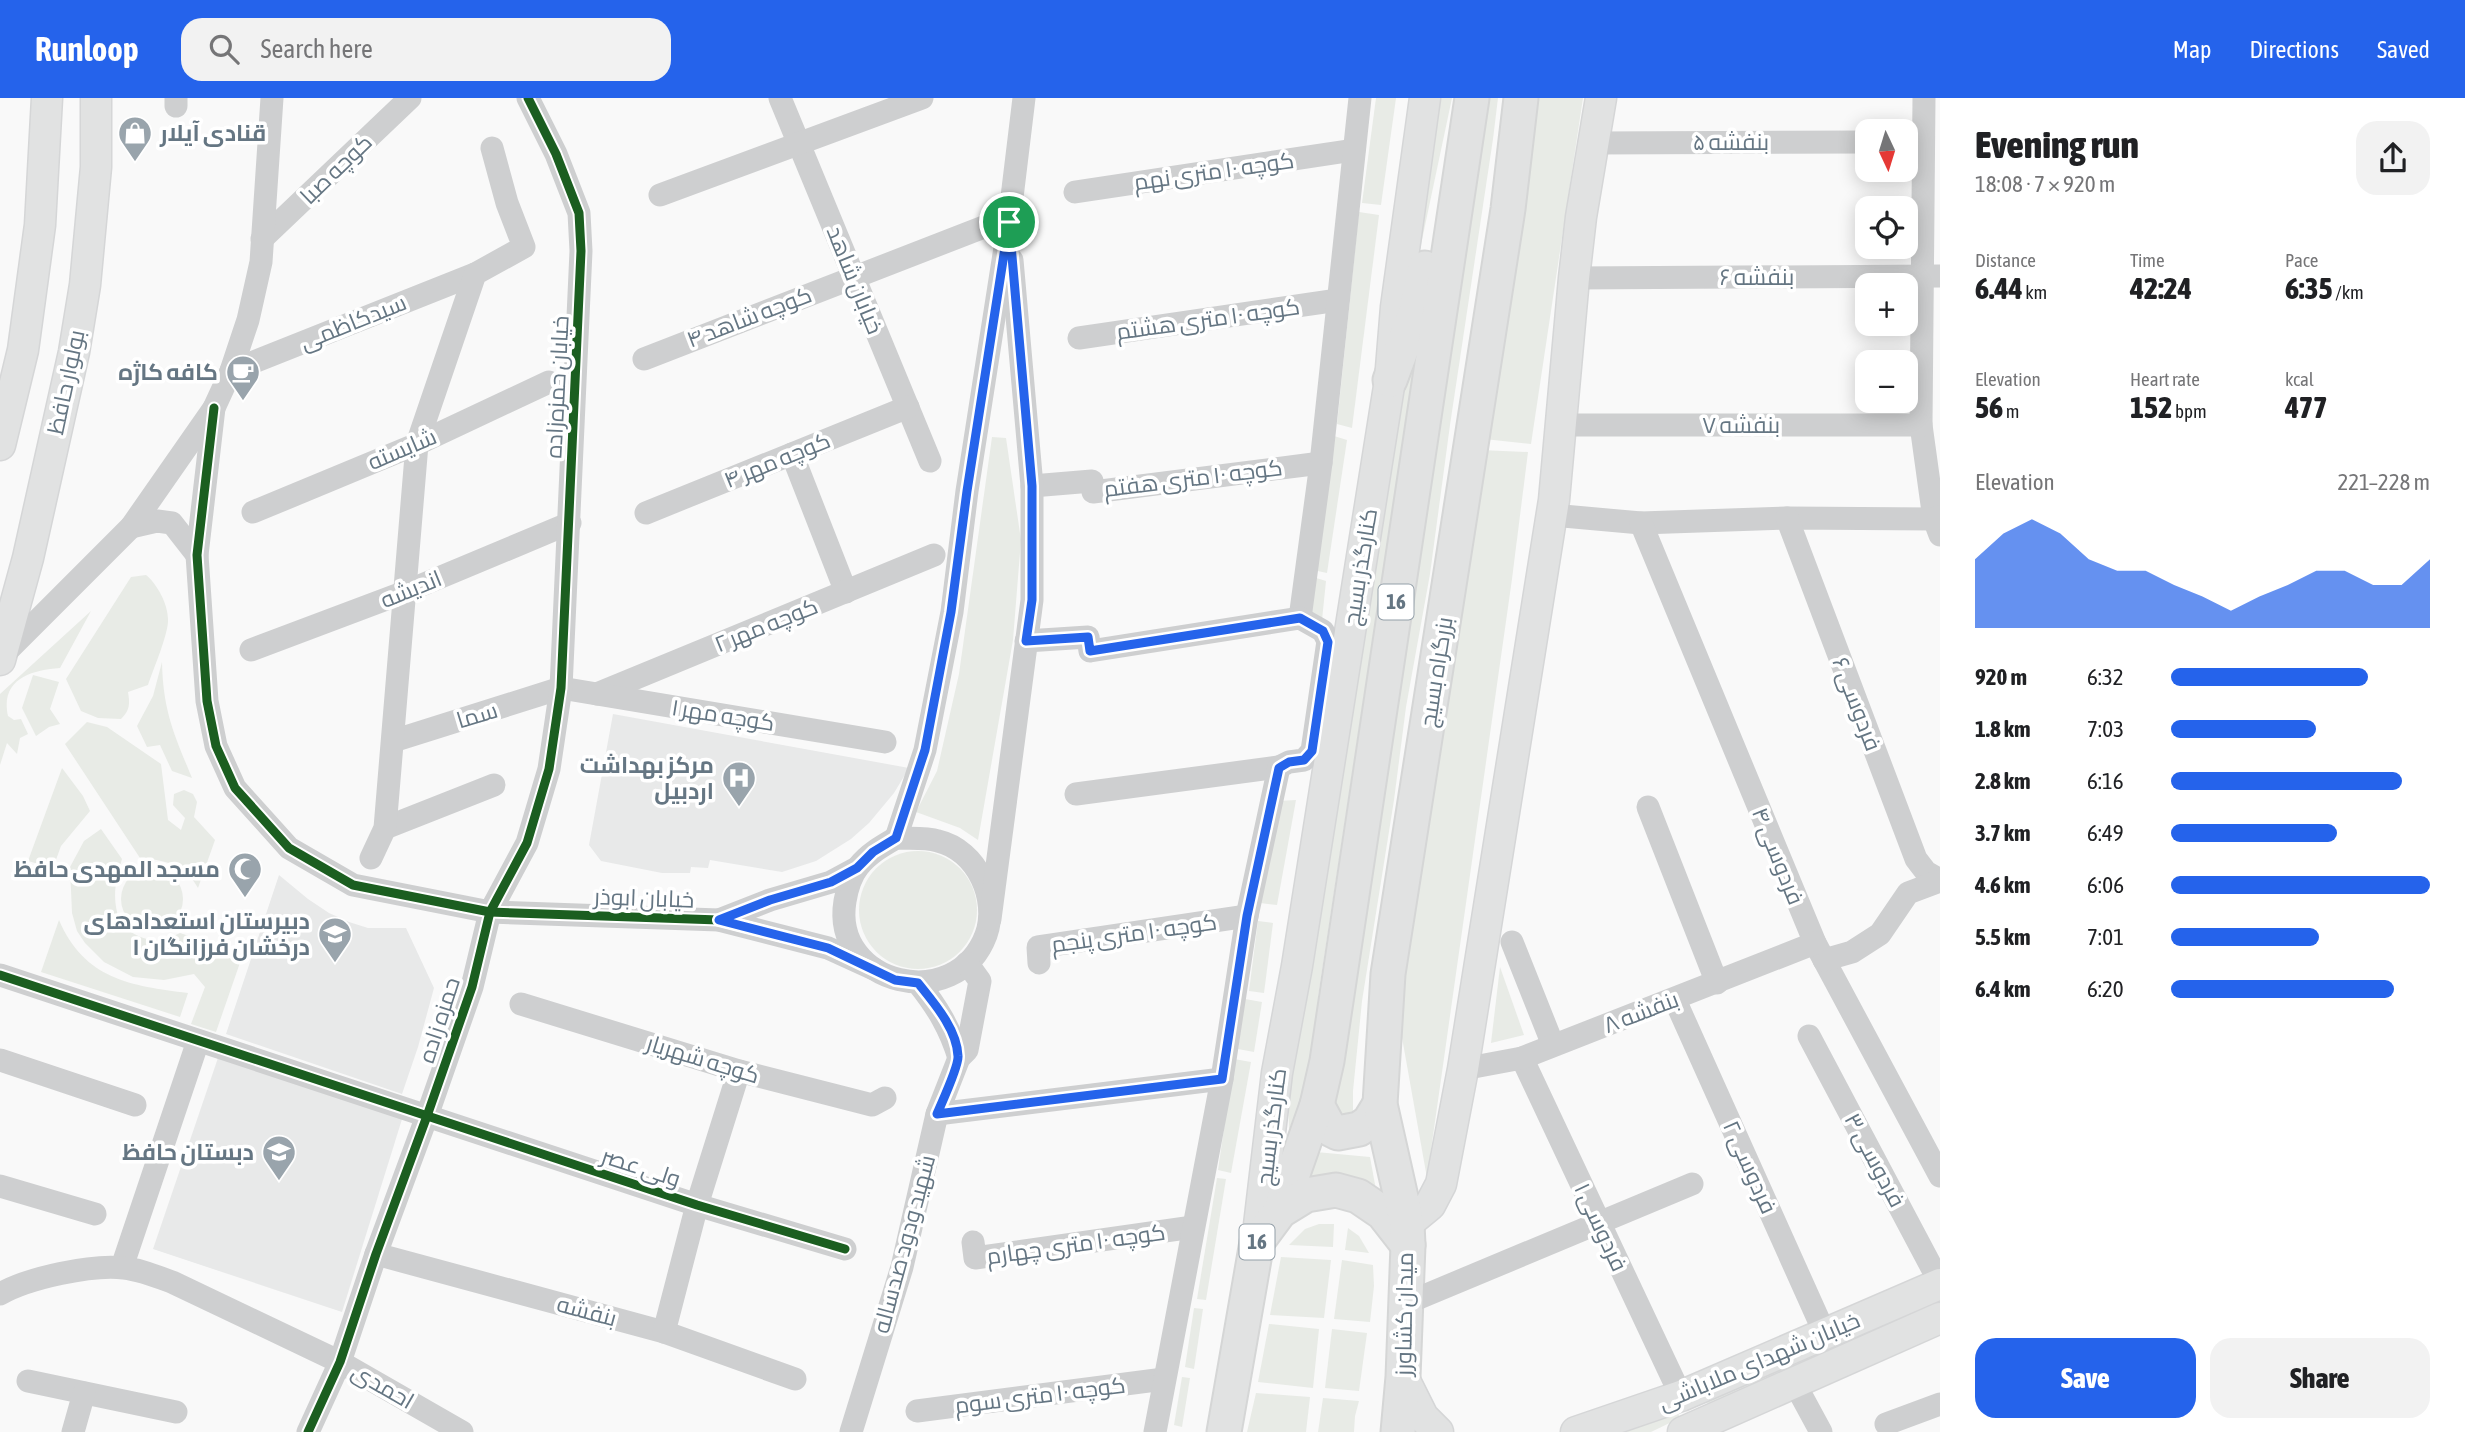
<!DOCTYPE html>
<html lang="en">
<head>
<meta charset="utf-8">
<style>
	:root { --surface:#fff; --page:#f2f2f2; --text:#202124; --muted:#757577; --accent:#2563eb }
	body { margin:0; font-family:"Asap Condensed",Cairo,sans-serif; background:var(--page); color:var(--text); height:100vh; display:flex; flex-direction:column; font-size:26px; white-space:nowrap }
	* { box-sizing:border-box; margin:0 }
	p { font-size:23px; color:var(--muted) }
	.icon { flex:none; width:38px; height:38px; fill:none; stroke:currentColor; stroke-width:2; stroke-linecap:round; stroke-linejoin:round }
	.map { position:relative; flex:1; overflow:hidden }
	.details { display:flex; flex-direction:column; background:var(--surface); width:525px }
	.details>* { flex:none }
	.needle { width:46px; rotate:176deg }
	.controls { position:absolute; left:1855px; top:21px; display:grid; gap:14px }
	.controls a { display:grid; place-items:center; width:63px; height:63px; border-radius:14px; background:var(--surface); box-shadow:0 4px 18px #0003; font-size:35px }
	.pin { position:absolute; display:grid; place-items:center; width:60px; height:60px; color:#fff; margin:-30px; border:4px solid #fff; border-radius:50%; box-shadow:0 2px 7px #0007 }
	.round { display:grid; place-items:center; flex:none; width:74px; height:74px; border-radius:21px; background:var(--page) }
	.summary { display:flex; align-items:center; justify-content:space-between; height:119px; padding:0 35px }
	h1 { font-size:38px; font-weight:800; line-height:52px }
	.figures { display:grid; grid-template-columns:repeat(3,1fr); gap:10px; height:119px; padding:7px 35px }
	.figures div { display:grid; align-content:center }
	.figures b { font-size:30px; font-weight:800 }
	.figures small { font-size:19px; font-weight:400 }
	.figures p { font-size:19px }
	.chart { height:196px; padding:14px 35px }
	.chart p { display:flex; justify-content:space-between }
	.chart svg { width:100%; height:126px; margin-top:7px; fill:var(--accent); opacity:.7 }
	.primary-button { display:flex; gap:14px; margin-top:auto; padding:14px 35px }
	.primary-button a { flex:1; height:80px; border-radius:21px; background:var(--accent); color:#fff; font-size:28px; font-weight:800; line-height:80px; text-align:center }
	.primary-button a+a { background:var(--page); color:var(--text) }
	ul { padding:0 35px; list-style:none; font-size:23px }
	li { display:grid; grid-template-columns:112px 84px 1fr; align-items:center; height:52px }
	li i { height:18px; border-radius:9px; background:var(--accent) }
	header { display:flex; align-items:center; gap:42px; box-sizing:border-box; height:98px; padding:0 35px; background:var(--accent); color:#fff }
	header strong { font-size:33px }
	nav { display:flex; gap:38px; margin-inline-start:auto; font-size:24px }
	.search { width:490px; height:63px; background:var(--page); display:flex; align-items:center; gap:18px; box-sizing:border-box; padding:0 24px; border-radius:21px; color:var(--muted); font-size:26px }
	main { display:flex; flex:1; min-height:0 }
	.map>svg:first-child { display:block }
	.built { fill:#e8e9e9 }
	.green { fill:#e8ebe6 }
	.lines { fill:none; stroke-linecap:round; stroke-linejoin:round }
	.major-casing { stroke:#d5d6d7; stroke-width:33 }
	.highway-casing { stroke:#d5d6d6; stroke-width:37 }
	.minor { stroke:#cecfd0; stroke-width:23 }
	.major { stroke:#e1e2e2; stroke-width:30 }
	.highway { stroke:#e1e2e2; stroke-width:33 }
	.cycleway-casing { stroke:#fff; stroke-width:13 }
	.cycleway { stroke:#1b5e20; stroke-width:9 }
	.route-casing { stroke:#fff; stroke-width:14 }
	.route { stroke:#2563eb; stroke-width:9 }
	.labels { text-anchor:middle; stroke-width:7; stroke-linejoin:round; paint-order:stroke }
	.shield { fill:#fff; stroke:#939fa8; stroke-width:2 }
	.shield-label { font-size:21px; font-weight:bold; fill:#657683 }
	.poi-label { font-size:23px; font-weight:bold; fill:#657683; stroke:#fff; text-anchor:end }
	.street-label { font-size:23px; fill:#657683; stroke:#fff }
</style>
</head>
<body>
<header>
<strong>Runloop</strong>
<div class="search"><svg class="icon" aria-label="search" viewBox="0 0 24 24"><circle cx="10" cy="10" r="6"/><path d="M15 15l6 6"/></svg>Search here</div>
<nav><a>Map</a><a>Directions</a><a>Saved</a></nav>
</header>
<main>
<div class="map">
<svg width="1940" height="1334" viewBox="0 0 1940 1334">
	<rect width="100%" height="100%" fill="#f9f9f9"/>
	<g class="built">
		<polygon points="613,616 909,670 894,695 869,725 851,741 816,763 782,774 710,762 708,770 691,769 690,775 662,775 601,763 589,747"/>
		<polygon points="279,777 308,801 329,815 349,824 368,830 406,830 434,890 418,949 402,996 226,936"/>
		<polygon points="220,954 403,1018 342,1214 153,1151"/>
	</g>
	<g class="green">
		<polygon points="1376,0 1396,0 1381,107 1362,105"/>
		<polygon points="1436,0 1452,0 1404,227"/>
		<polygon points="1486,0 1498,0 1493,41 1450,327 1430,476 1406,609 1394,702 1362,903 1353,993 1353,1019 1331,1017 1418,474"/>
		<polygon points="1535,0 1583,0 1531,346 1484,341"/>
		<polygon points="1359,114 1379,117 1352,330 1337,326"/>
		<polygon points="1422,216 1318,899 1316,952 1307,984 1289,1032 1288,997 1366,474 1409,263"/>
		<polygon points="1334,338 1347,342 1327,475 1313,472"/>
		<polygon points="992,339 1006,340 1021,442 1013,542 978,742 960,730 916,714 937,673 959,576"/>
		<polygon points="1480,352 1528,354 1512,481 1427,1080 1398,917"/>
		<path d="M146 477C157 486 168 506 168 521 169 535 153 572 148 587L128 594C130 606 130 612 121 621L98 620 81 613 66 581 131 479Z"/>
		<polygon points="1313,479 1326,483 1322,522 1309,514"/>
		<path d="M91 513 60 570C30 572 0 582 8 618L14 622 21 621 28 636 20 640 17 656 7 645 0 667V596Z"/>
		<path d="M162 564C163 613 174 636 192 680L172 673 160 647 147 649 137 628 153 598Z"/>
		<polygon points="33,577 59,584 50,611 60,626 49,629 36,638 22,610"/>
		<path d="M87 624 107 629 161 666 168 722 181 732 185 720 173 707 174 696 184 692 193 696 197 704 194 719 215 742 198 790C186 767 165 762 140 760L65 646Z"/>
		<polygon points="62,670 83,698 90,713 61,748 53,770 28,763"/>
		<polygon points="1296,702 1277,807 1260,805 1279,703"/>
		<path d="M101 731 122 761C114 790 112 800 121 828 145 843 154 847 180 835L243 856 216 934 191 926 205 889 194 876 164 882 133 879 104 864 85 845 77 833 72 815 70 769 84 743Z"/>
		<circle cx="918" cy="812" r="59"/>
		<circle cx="152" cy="801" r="31"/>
		<path d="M59 822C84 881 131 888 188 895L180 919 41 874Z"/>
		<polygon points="1258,823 1273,825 1264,895 1249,893"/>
		<polygon points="1500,869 1524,937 1491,945"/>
		<polygon points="1245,901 1262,904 1254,954 1238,951"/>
		<polygon points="1234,961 1251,964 1231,1075 1218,1072"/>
		<polygon points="1316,1054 1370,1059 1376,1092 1301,1078"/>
		<polygon points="1217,1080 1226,1081 1206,1202 1197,1201"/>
		<polygon points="1319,1126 1334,1126 1333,1149 1289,1147 1305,1131"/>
		<polygon points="1348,1130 1359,1138 1369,1155 1345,1152"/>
		<polygon points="1281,1159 1331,1162 1324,1220 1270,1217"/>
		<polygon points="1342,1162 1373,1167 1374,1188 1370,1224 1334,1221"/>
		<polygon points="1940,1195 1940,1212 1721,1310 1707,1305 1711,1297"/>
		<polygon points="1194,1210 1203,1211 1194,1271 1185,1269"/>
		<polygon points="1269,1226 1319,1231 1313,1290 1258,1284"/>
		<polygon points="1332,1231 1367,1235 1359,1293 1325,1290"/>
		<polygon points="1182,1279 1190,1280 1182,1329 1174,1327"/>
		<polygon points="1256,1295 1310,1299 1306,1334 1247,1334"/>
		<polygon points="1323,1300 1359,1303 1355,1318 1354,1334 1318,1334"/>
		<polygon points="1676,1310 1680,1320 1651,1334 1626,1334"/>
	</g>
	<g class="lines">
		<g class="major-casing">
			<g id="major">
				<polyline points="0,347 23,252 40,127 47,0"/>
				<polyline points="0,562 28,460 74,254 85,187 96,69 96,0"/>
				<polyline points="1407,1126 1430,1107 1441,1086 1463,971 1554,402 1574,180 1581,119 1601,0"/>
				<polyline points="1257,1144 1277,975 1297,868 1390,282 1396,209 1425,0"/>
				<polyline points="1403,1279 1423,1319 1438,1334"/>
				<polyline points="1576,1334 1681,1298 1940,1186"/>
				<polyline points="1683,1334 1940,1220"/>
			</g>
		</g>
		<g class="highway-casing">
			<g id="highway">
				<polyline points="1390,282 1416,213 1425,170"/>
				<polyline points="1317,1007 1330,1031 1338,1035 1359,1031 1369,1024 1380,1006"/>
				<polyline points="1280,1113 1317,1007 1327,963 1472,0"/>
				<polyline points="1224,1334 1257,1144 1280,1113 1306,1097 1336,1092 1358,1098 1383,1115 1408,1147"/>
				<polyline points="1398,1334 1403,1279 1408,1147 1407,1126 1380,1006 1388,876 1508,111 1521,0"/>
			</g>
		</g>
		<g class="minor">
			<polyline points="176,0 176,8"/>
			<polyline points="780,0 930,363"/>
			<polyline points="1924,0 1921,327 1934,421 1940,437"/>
			<polyline points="1595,45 1867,44"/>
			<polyline points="1075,94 1354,52"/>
			<polyline points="660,97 922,0"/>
			<polyline points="262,141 410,0"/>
			<polyline points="1574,180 1940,178"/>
			<polyline points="1079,240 1338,202"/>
			<polyline points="644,261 989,127"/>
			<polyline points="231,273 475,176"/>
			<polyline points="214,310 197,457 207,603 216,648 235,690 289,750 353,787 490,814 719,822 828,850 874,871"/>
			<polyline points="1561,327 1921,327"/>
			<polyline points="792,356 846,494"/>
			<polyline points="1032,388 1092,383 1093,394 1321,365"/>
			<polyline points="253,414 417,346 549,284"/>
			<polyline points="646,415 908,309"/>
			<polyline points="1552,417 1641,425 1787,420 1934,421 1940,419"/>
			<polyline points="1787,420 1916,761 1926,774 1940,782"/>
			<polyline points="1641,425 1815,845 1940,1078"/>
			<polyline points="131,429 157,423 172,425 197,457"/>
			<polyline points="1300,520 1321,365 1360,0"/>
			<polyline points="1026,543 1088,539 1090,553 1300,520"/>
			<polyline points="251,552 405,494 570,425"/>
			<polyline points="2,558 131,429 214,310 231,273 248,222 261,164 272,0"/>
			<polyline points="597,596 934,457"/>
			<polyline points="393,643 561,590 885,644"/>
			<polyline points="1076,696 1279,669"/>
			<polyline points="1648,709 1717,885"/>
			<polyline points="385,730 494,687"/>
			<polyline points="896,740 925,652 952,514 967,393 1009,124 1024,0"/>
			<path d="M896 740C909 741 925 739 938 743 977 752 999 801 986 837 956 917 831 887 845 803 847 791 851 778 858 769 868 756 882 748 896 740Z"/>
			<polyline points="371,760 385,730 417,346 475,176 524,149 507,105 492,50"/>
			<polyline points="990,821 1032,502 1032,388 1012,162"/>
			<polyline points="719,822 770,802 831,784 857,770"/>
			<polyline points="1512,844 1553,947"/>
			<polyline points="1824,862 1852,854 1880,836 1908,795 1940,783"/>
			<polyline points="1039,865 1038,849 1247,818"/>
			<polyline points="0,877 697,1107 845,1151"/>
			<path d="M918 885C937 909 950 930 959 960"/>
			<polyline points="1675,902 1825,1236"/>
			<polyline points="521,906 739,973 872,1007 885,1000"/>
			<polyline points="1809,938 1940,1185"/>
			<polyline points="1522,960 1681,1298"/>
			<polyline points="0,962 135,1007"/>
			<polyline points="1463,971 1522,960 1815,845"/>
			<polyline points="937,1016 1222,981"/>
			<polyline points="0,1088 95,1116"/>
			<polyline points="973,1144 975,1160 1193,1129"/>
			<polyline points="376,1156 664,1234 795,1281"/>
			<polyline points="122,1169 198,943"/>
			<path d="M0 1196C28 1180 92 1166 124 1170 141 1172 156 1178 172 1184L340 1264 462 1334"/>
			<polyline points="1407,1205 1692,1086"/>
			<polyline points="664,1234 697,1107 739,973"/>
			<polyline points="28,1283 176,1314"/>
			<polyline points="1795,1286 1821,1334"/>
			<polyline points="917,1313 1164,1281"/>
			<polyline points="1886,1326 1940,1306"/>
			<polyline points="73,1334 84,1295"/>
			<polyline points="308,1334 340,1264 376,1156 427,1018 472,889 490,814 527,745 549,671 561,590 581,153 579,115 556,56 528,0"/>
			<polyline points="851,1334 902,1169 937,1016 959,960 967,952 980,883 967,865"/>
			<polyline points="1155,1334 1222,981 1247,818 1279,669 1289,664 1304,662 1312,653 1328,543 1323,533 1300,520"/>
		</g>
		<use href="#major" class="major"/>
		<use href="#highway" class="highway"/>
		<g class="cycleway-casing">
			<g id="cycleway">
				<polyline points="214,310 197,457 207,603 216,648 235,690 289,750 353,787 490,814 719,822 828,850 874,871"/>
				<polyline points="0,877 697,1107 845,1151"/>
				<polyline points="308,1334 340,1264 376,1156 427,1018 472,889 490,814 527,745 549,671 561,590 581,153 579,115 556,56 528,0"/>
			</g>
		</g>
		<use href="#cycleway" class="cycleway"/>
	</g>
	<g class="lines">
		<g class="route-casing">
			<path id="route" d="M1009 124 1032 388V502L1026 543 1088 539 1090 553 1300 520 1323 533 1328 544 1312 653 1304 662 1289 664 1279 670 1247 818 1222 981 937 1016C942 1004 959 968 958 958 957 931 934 905 918 885L895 882 828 850 719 822 770 802 831 784 857 770 873 754 896 740 925 652 951 514 967 393Z"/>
		</g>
		<use href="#route" class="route"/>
	</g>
	<defs>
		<g id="shop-pin" transform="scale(1.75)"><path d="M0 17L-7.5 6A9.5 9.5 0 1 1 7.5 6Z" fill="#99a4ac" stroke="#fff"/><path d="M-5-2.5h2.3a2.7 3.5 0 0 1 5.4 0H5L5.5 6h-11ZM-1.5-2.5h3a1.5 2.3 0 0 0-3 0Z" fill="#fff"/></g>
		<g id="cafe-pin" transform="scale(1.75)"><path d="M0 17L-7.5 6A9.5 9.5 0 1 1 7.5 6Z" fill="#99a4ac" stroke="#fff"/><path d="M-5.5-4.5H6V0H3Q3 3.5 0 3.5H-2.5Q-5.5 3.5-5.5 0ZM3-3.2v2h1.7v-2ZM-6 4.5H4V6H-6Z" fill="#fff"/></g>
		<g id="hospital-pin" transform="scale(1.75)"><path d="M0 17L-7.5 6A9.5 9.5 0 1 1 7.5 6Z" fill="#99a4ac" stroke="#fff"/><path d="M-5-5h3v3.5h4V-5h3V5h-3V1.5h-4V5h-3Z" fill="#fff"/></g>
		<g id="mosque-pin" transform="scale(1.75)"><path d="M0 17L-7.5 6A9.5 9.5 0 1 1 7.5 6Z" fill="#99a4ac" stroke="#fff"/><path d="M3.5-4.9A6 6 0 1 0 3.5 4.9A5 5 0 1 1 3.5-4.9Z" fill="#fff"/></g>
		<g id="school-pin" transform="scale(1.75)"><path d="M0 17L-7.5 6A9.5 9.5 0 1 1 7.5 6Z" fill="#99a4ac" stroke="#fff"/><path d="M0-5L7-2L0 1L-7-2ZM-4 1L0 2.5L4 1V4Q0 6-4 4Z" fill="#fff"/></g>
	</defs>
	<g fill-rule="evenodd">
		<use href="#shop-pin" x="135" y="35"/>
		<use href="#cafe-pin" x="243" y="274"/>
		<use href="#hospital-pin" x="739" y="680"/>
		<use href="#mosque-pin" x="245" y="771"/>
		<use href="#school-pin" x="335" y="836"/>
		<use href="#school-pin" x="279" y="1054"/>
	</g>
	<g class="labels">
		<g class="shield">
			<rect x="1378.5" y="486.5" width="35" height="35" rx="5"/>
			<rect x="1239.5" y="1126.5" width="35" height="35" rx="5"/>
		</g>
		<g class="shield-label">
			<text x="1396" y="511">16</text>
			<text x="1257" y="1151">16</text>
		</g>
		<g class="poi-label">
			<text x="160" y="43" text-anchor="start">قنادی آیلار</text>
			<text x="218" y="282">کافه کاژه</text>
			<text x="714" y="675">مرکز بهداشت<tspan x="714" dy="26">اردبیل</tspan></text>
			<text x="220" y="779">مسجد المهدی حافظ</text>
			<text x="310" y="831">دبیرستان استعدادهای<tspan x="310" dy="26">درخشان فرزانگان ۱</tspan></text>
			<text x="254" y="1062">دبستان حافظ</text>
		</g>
		<g class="street-label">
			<text x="1731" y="52">بنفشه ۵</text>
			<text transform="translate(336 71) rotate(-44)" y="8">کوچه صبا</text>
			<text transform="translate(1214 73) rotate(-8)" y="8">کوچه ۱۰ متری نهم</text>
			<text x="1757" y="187">بنفشه ۶</text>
			<text transform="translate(855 182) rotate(68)" y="8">خیابان شاهد</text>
			<text transform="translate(749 219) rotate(-21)" y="8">کوچه شاهد ۴</text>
			<text transform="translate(1208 221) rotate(-8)" y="8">کوچه ۱۰ متری هشتم</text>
			<text transform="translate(353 224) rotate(-22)" y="8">سیدکاظمی</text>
			<text transform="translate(66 284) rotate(-78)" y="8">بولوار حافظ</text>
			<text transform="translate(557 289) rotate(-87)" y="8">خیابان حمزه‌زاده</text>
			<text x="1741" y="335">بنفشه ۷</text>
			<text transform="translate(402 351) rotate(-23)" y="8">شایسته</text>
			<text transform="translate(777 362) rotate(-22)" y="8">کوچه مهر ۴</text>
			<text transform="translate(1193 380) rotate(-7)" y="8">کوچه ۱۰ متری هفتم</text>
			<text transform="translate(1360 469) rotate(-81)" y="8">کنارگذر بسیج</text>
			<text transform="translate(411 491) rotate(-22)" y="8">اندیشه</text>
			<text transform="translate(766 527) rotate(-22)" y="8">کوچه مهر ۲</text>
			<text transform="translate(1436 574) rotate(-81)" y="8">بزرگراه بسیج</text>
			<text transform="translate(1857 606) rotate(69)" y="8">فردوسی ۶</text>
			<text transform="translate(477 617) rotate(-17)" y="8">سما</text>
			<text transform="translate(723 617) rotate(9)" y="8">کوچه مهر ۱</text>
			<text transform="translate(1778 758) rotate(68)" y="8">فردوسی ۴</text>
			<text transform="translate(644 800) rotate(2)" y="8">خیابان ابوذر</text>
			<text transform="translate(1134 835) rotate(-8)" y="8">کوچه ۱۰ متری پنجم</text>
			<text transform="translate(1641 914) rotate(-21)" y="8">بنفشه ۸</text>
			<text transform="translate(439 922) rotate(-72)" y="8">حمزه زاده</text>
			<text transform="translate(703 961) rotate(17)" y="8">کوچه شهریار</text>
			<text transform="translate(1271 1029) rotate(-83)" y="8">کنارگذر بسیج</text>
			<text transform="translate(1875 1062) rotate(62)" y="8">فردوسی ۳</text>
			<text transform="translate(641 1069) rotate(18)" y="8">ولی عصر</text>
			<text transform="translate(1750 1069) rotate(66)" y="8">فردوسی ۲</text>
			<text transform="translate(1601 1129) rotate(65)" y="8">فردوسی ۱</text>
			<text transform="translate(904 1146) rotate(-75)" y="8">شهید ودود صدساله</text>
			<text transform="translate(1076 1146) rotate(-8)" y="8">کوچه ۱۰ متری چهارم</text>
			<text transform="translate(587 1213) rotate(15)" y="8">بنفشه</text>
			<text transform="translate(1404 1216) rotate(-89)" y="8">میدان کشاورز</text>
			<text transform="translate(1759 1263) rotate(-23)" y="8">خیابان شهدای ملاباشی</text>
			<text transform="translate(383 1288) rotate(30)" y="8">احمدی</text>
			<text transform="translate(1040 1297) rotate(-7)" y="8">کوچه ۱۰ متری سوم</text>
		</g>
	</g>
</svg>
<div class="controls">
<a><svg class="needle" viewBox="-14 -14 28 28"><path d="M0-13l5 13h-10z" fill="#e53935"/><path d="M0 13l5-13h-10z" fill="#757577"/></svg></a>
<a><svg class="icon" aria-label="locate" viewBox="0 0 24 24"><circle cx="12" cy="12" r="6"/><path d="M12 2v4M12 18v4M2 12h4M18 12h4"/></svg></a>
<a>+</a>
<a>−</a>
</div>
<div class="pin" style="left:1009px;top:124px;background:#1e9e55"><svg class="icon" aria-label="arrive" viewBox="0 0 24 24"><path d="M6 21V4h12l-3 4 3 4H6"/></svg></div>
</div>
<section class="details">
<div class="summary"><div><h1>Evening run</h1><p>18:08 · 7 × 920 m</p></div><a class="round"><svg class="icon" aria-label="share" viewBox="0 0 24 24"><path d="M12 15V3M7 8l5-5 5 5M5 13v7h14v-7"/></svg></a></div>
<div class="figures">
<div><p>Distance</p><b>6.44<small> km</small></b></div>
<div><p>Time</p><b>42:24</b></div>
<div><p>Pace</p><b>6:35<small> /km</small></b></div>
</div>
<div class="figures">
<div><p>Elevation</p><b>56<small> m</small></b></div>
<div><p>Heart rate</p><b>152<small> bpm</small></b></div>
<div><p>kcal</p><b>477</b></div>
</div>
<div class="chart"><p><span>Elevation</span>221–228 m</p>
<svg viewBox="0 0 160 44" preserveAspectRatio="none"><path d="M0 44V20L10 11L20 6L30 11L40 20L50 24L60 24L70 29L80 33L90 38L100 33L110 29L120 24L130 24L140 29L150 29L160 20V44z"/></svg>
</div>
<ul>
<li><b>920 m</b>6:32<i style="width:76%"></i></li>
<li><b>1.8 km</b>7:03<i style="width:56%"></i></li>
<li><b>2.8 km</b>6:16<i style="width:89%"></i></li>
<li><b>3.7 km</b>6:49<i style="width:64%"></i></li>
<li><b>4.6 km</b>6:06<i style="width:100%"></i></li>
<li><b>5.5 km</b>7:01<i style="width:57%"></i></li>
<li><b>6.4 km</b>6:20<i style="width:86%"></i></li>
</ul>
<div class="primary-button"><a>Save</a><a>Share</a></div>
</section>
</main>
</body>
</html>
